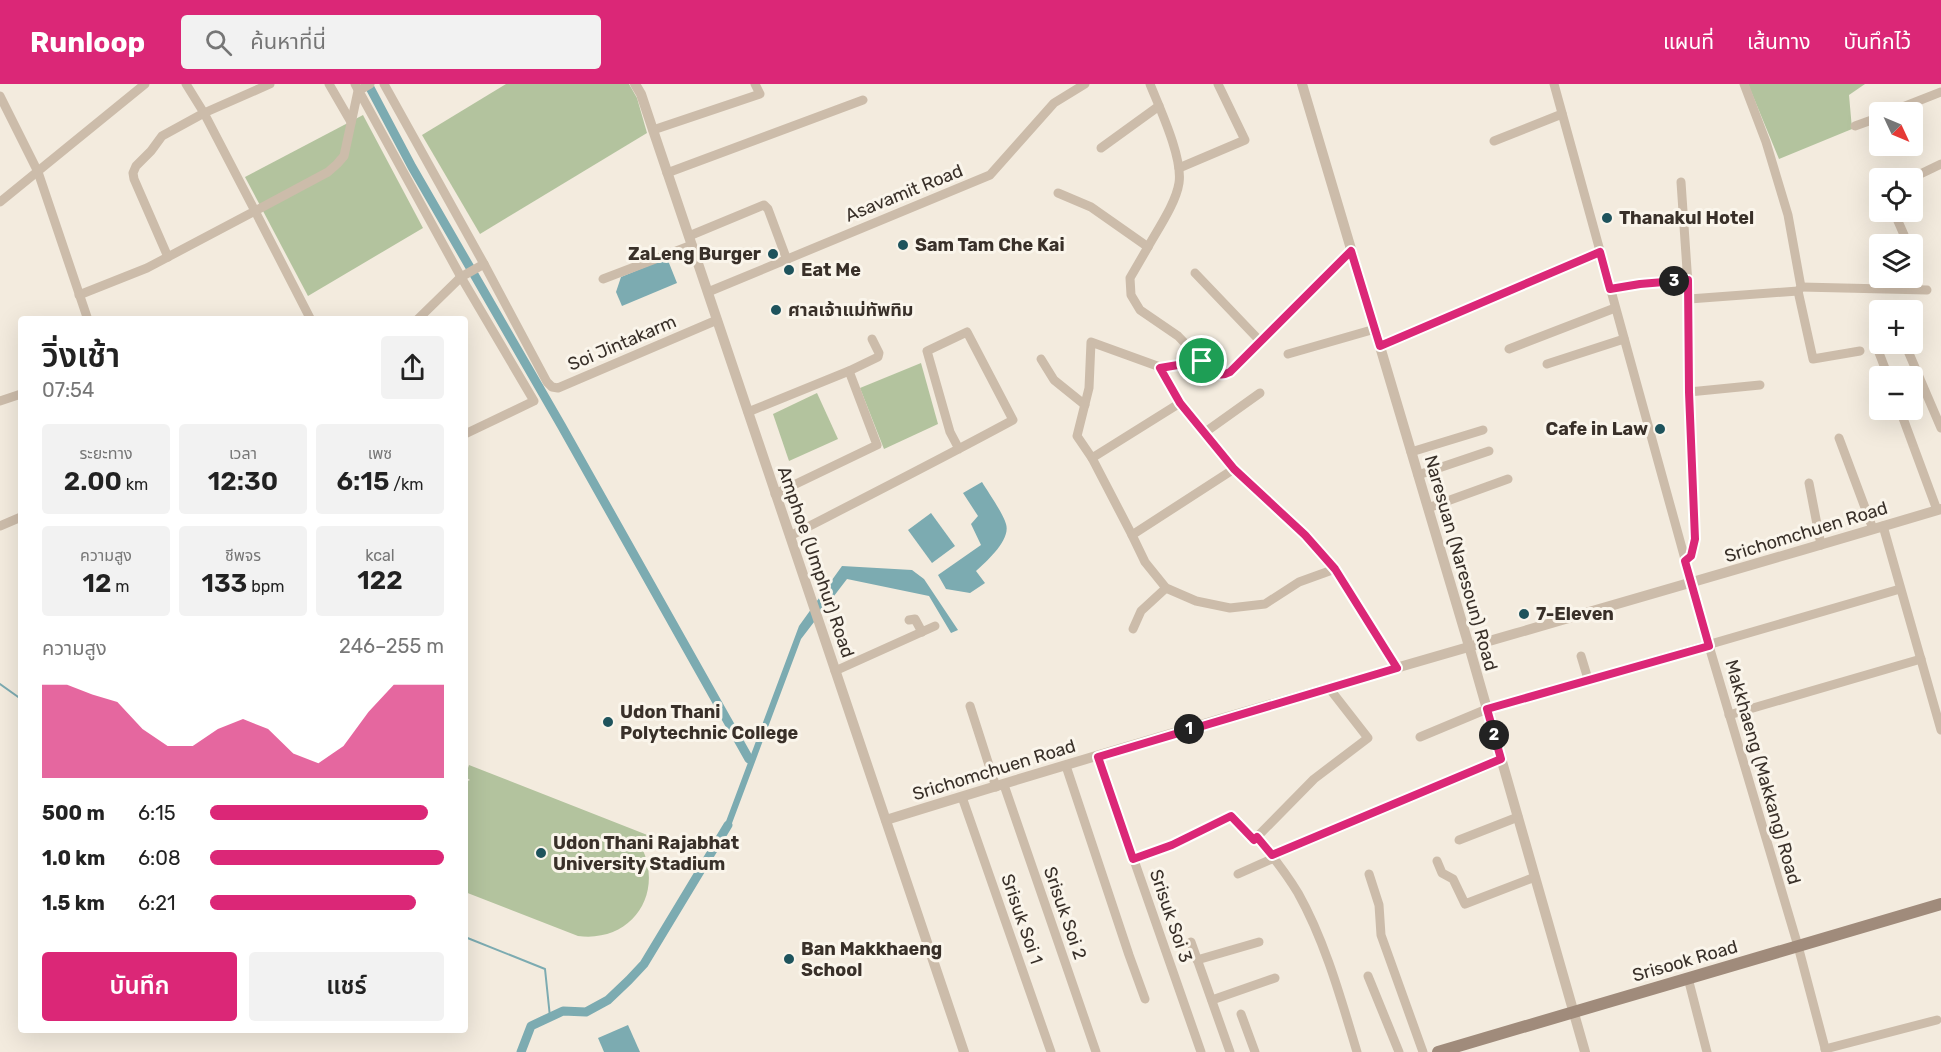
<!DOCTYPE html>
<html lang="th">
<head>
<meta charset="utf-8">
<style>
	:root { --surface:#fff; --page:#f2f2f2; --text:#222; --muted:#767676; --accent:#db2777 }
	body { margin:0; font-family:Rubik,"Noto Sans Thai",sans-serif; background:var(--page); color:var(--text); height:100vh; display:flex; flex-direction:column; font-size:22px; white-space:nowrap }
	* { box-sizing:border-box; margin:0 }
	p { font-size:20px; color:var(--muted) }
	.icon { flex:none; width:33px; height:33px; fill:none; stroke:currentColor; stroke-width:2; stroke-linecap:round; stroke-linejoin:round }
	.map { position:relative; flex:1; overflow:hidden }
	.sheet { position:absolute; left:18px; top:232px; width:450px; height:717px; display:flex; flex-direction:column; background:var(--surface); border-radius:6px; box-shadow:0 6px 24px #0002 }
	.sheet>* { flex:none }
	.needle { width:39px; rotate:134deg }
	.fabs { position:absolute; left:1869px; top:18px; display:grid; gap:12px }
	.fabs a { display:grid; place-items:center; width:54px; height:54px; border-radius:6px; background:var(--surface); box-shadow:0 6px 24px #0002; font-size:30px }
	.pin { position:absolute; display:grid; place-items:center; width:51px; height:51px; color:#fff; margin:-26px; border:3px solid #fff; border-radius:50%; box-shadow:0 2px 6px #0007 }
	.km { position:absolute; width:30px; height:30px; margin:-15px; border-radius:50%; background:#222; color:#fff; font-size:16px; line-height:30px; text-align:center }
	.round { display:grid; place-items:center; flex:none; width:63px; height:63px; border-radius:6px; background:var(--page) }
	.head { display:flex; align-items:center; justify-content:space-between; height:102px; padding:0 24px }
	h1 { font-size:33px; font-weight:600; line-height:45px }
	.stats { display:grid; grid-template-columns:repeat(3,1fr); gap:9px; height:102px; padding:6px 24px }
	.stats div { display:grid; align-content:center; border-radius:6px; background:var(--page); text-align:center }
	.stats b { font-size:26px; font-weight:600 }
	.stats small { font-size:16px; font-weight:400 }
	.stats p { font-size:16px }
	.chart { height:168px; padding:12px 24px }
	.chart p { display:flex; justify-content:space-between }
	.chart svg { width:100%; height:108px; margin-top:6px; fill:var(--accent); opacity:.7 }
	.button { display:flex; gap:12px; margin-top:auto; padding:12px 24px }
	.button a { flex:1; height:69px; border-radius:6px; background:var(--accent); color:#fff; font-size:24px; font-weight:600; line-height:69px; text-align:center }
	.button a+a { background:var(--page); color:var(--text) }
	ul { padding:0 24px; list-style:none; font-size:20px }
	li { display:grid; grid-template-columns:96px 72px 1fr; align-items:center; height:45px }
	li i { height:15px; border-radius:8px; background:var(--accent) }
	header { display:flex; align-items:center; gap:36px; box-sizing:border-box; height:84px; padding:0 30px; background:var(--accent); color:#fff }
	header strong { font-size:28px }
	nav { display:flex; gap:33px; margin-inline-start:auto; font-size:21px }
	.search { width:420px; height:54px; background:var(--page); display:flex; align-items:center; gap:15px; box-sizing:border-box; padding:0 21px; border-radius:6px; color:var(--muted); font-size:22px }
	.map>svg:first-child { display:block }
	.green { fill:#b3c39e }
	.water { fill:#7cabb1 }
	.lines { fill:none; stroke-linecap:round; stroke-linejoin:round }
	.stream { stroke:#7cabb1; stroke-width:2 }
	.canal { stroke:#7cabb1; stroke-width:9 }
	.minor { stroke:#ccbcaa; stroke-width:9 }
	.tertiary { stroke:#ccbcaa; stroke-width:10 }
	.secondary { stroke:#a08b7b; stroke-width:12 }
	.route-casing { stroke:#fff; stroke-width:12 }
	.route { stroke:#db2777; stroke-width:8 }
	.poi-dot { fill:#1e535c; stroke:#faf5eb; stroke-width:2 }
	.labels { text-anchor:middle; stroke-width:6; stroke-linejoin:round; paint-order:stroke }
	.street-label { font-size:18px; fill:#393029; stroke:#faf5eb }
	.poi-label { font-size:18px; font-weight:bold; fill:#393029; stroke:#faf5eb; text-anchor:start }
</style>
</head>
<body>
<header>
<strong>Runloop</strong>
<div class="search"><svg class="icon" aria-label="search" viewBox="0 0 24 24"><circle cx="10" cy="10" r="6"/><path d="M15 15l6 6"/></svg>ค้นหาที่นี่</div>
<nav><a>แผนที่</a><a>เส้นทาง</a><a>บันทึกไว้</a></nav>
</header>
<div class="map">
<svg width="1941" height="968" viewBox="0 0 1941 968">
	<rect width="100%" height="100%" fill="#f3ebde"/>
	<g class="green">
		<polygon points="506,0 629,0 637,14 647,49 480,150 422,51"/>
		<polygon points="1748,0 1865,0 1849,11 1852,45 1779,75"/>
		<polygon points="363,31 423,144 308,212 245,93"/>
		<polygon points="921,279 938,340 884,365 860,304"/>
		<polygon points="817,309 838,355 789,377 773,330"/>
		<path d="M469 681 655 754 649 767 642 764C664 811 631 859 578 852L465 808V698L470 696 465 693Z"/>
	</g>
	<g class="water">
		<polygon points="667,174 677,199 622,222 616,208 621,193"/>
		<path d="M982 398C988 408 1003 429 1006 440 1011 456 987 477 976 487L985 499 970 509 946 505 938 491 981 461 971 440 978 432 963 409Z"/>
		<polygon points="931,429 955,462 932,479 908,446"/>
		<polygon points="842,482 912,486 924,495 958,546 951,549 929,512 847,495 801,555 731,742 725,740 799,542"/>
		<polygon points="628,941 640,968 604,968 598,954"/>
	</g>
	<g class="lines">
		<g class="stream">
			<polyline points="0,600 21,615"/>
			<polyline points="465,853 545,885 550,933"/>
		</g>
		<g class="canal">
			<polyline points="368,0 412,83 561,341 749,675"/>
			<polyline points="521,968 531,942 563,927 586,928 608,916 629,896 644,880 728,741"/>
		</g>
		<g class="minor">
			<polyline points="329,0 351,38"/>
			<polyline points="355,0 461,193 534,317 465,350"/>
			<polyline points="384,0 484,180 547,298 552,303 558,304 717,236"/>
			<polyline points="1554,0 1709,562 1798,862 1826,968"/>
			<polyline points="0,12 38,88 88,236"/>
			<polyline points="1890,28 1941,8"/>
			<polyline points="1855,42 1880,33"/>
			<polyline points="653,46 760,10 755,0"/>
			<polyline points="1494,57 1562,30"/>
			<polyline points="1101,64 1159,22"/>
			<polyline points="1179,84 1245,56 1218,0"/>
			<polyline points="667,89 863,16"/>
			<polyline points="1912,94 1941,80"/>
			<polyline points="1681,98 1689,215 1689,308 1695,455 1691,472 1685,477"/>
			<polyline points="1058,109 1091,123 1148,163 1130,194 1131,211 1140,226 1178,252 1202,277"/>
			<polyline points="0,118 145,0"/>
			<polyline points="1894,128 1908,160"/>
			<polyline points="689,152 764,121 768,125 787,176"/>
			<path d="M1148 163C1158 145 1176 119 1179 99 1183 74 1160 25 1150 0"/>
			<polyline points="168,173 134,95 133,89 136,82 151,67 162,52 204,29 270,0"/>
			<polyline points="1195,189 1260,257"/>
			<polyline points="603,195 692,161"/>
			<polyline points="1801,203 1927,206"/>
			<polyline points="1610,205 1639,200 1688,196"/>
			<polyline points="1798,207 1813,275 1860,267"/>
			<polyline points="708,208 990,91 1054,19 1085,0"/>
			<polyline points="79,211 147,184 255,127 204,29 186,0"/>
			<polyline points="1689,215 1798,207 1801,203 1788,131 1766,58 1744,0"/>
			<polyline points="311,236 255,127 328,88 337,80 344,72 358,7 370,0"/>
			<polyline points="417,236 461,193 484,180"/>
			<polyline points="1905,260 1941,344"/>
			<polyline points="1876,261 1888,292"/>
			<polyline points="1380,262 1600,168"/>
			<polyline points="1509,265 1615,224"/>
			<polyline points="1288,270 1375,245"/>
			<polyline points="1041,275 1054,296 1085,321"/>
			<polyline points="1547,280 1624,255"/>
			<polyline points="1160,283 1180,319"/>
			<polyline points="849,287 878,273 879,269 872,255"/>
			<polyline points="1689,308 1760,301"/>
			<polyline points="0,317 21,310"/>
			<polyline points="1900,326 1937,426"/>
			<polyline points="748,328 849,287 877,361 775,410"/>
			<polyline points="1204,349 1260,309"/>
			<polyline points="1839,354 1873,445"/>
			<polyline points="1411,368 1483,346"/>
			<polyline points="1092,374 1180,319 1234,385"/>
			<polyline points="1418,391 1489,367"/>
			<polyline points="1809,399 1821,461"/>
			<polyline points="1428,424 1508,395"/>
			<polyline points="0,442 21,433"/>
			<polyline points="1883,442 1941,646"/>
			<path d="M1132 451 1092 374 1077 352 1089 304 1091 258 1160 283 1178 282 1202 277C1210 286 1217 295 1230 288L1351 167"/>
			<path d="M790 452C864 414 939 376 1013 336L967 248 927 267 950 348 959 365"/>
			<polyline points="1335,485 1299,498 1265,520 1230,524 1196,517 1166,504 1145,478 1132,451 1234,385 1305,451 1335,485 1397,584"/>
			<polyline points="909,536 915,535 922,548"/>
			<polyline points="1133,545 1141,527 1166,504"/>
			<polyline points="1581,572 1588,595"/>
			<polyline points="835,587 935,542"/>
			<polyline points="970,622 996,703"/>
			<polyline points="1729,631 1921,575"/>
			<polyline points="1420,653 1487,625 1900,505"/>
			<polyline points="1098,673 1201,968"/>
			<polyline points="1066,682 1129,871 1145,915"/>
			<polyline points="1004,701 1096,968"/>
			<polyline points="962,713 1051,968"/>
			<path d="M1257 753C1271 770 1286 789 1298 809 1325 857 1341 915 1357 968"/>
			<polyline points="1459,756 1518,733"/>
			<polyline points="1272,771 1501,675"/>
			<polyline points="1133,775 1172,761 1231,732 1254,756 1314,695 1368,654 1329,604"/>
			<polyline points="1437,777 1442,789 1453,795 1465,820 1535,793"/>
			<polyline points="1238,790 1274,774"/>
			<polyline points="1369,790 1379,821 1381,851 1423,968"/>
			<polyline points="1191,858 1230,968"/>
			<polyline points="1197,876 1259,858"/>
			<polyline points="1368,892 1399,968"/>
			<polyline points="1688,894 1707,968"/>
			<polyline points="1212,916 1275,894"/>
			<polyline points="1241,930 1255,968"/>
			<polyline points="1825,965 1937,936"/>
		</g>
		<g class="tertiary">
			<polyline points="635,0 641,10 653,46 964,968"/>
			<polyline points="1302,0 1469,562 1585,968"/>
			<path d="M886 736C1236 627 1590 530 1941 425"/>
		</g>
		<polyline class="secondary" points="1438,968 1941,820"/>
	</g>
	<g class="lines">
		<g class="route-casing">
			<path id="route" d="M1351 167 1380 262 1600 168 1610 205 1640 200 1688 196 1689 308 1695 455 1691 472 1685 477 1709 562 1487 625 1501 675 1272 771 1257 753 1254 756 1231 732 1172 761 1133 775 1098 673 1397 584 1335 485 1305 451 1234 385 1180 319 1160 284 1202 277C1210 286 1217 295 1230 288Z"/>
		</g>
		<use href="#route" class="route"/>
	</g>
	<g class="poi-dot">
		<circle cx="1607" cy="134" r="6"/>
		<circle cx="903" cy="161" r="6"/>
		<circle cx="773" cy="170" r="6"/>
		<circle cx="789" cy="186" r="6"/>
		<circle cx="776" cy="226" r="6"/>
		<circle cx="1660" cy="345" r="6"/>
		<circle cx="1524" cy="530" r="6"/>
		<circle cx="608" cy="638" r="6"/>
		<circle cx="541" cy="769" r="6"/>
		<circle cx="789" cy="875" r="6"/>
	</g>
	<g class="labels">
		<g class="street-label">
			<text transform="translate(904 109) rotate(-22)" y="6">Asavamit Road</text>
			<text transform="translate(622 259) rotate(-23)" y="6">Soi Jintakarm</text>
			<text transform="translate(1806 448) rotate(-17)" y="6">Srichomchuen Road</text>
			<text transform="translate(816 478) rotate(71)" y="6">Amphoe (Umphur) Road</text>
			<text transform="translate(1461 479) rotate(74)" y="6">Naresuan (Naresoun) Road</text>
			<text transform="translate(994 686) rotate(-17)" y="6">Srichomchuen Road</text>
			<text transform="translate(1763 688) rotate(74)" y="6">Makkhaeng (Makkang) Road</text>
			<text transform="translate(1065 829) rotate(71)" y="6">Srisuk Soi 2</text>
			<text transform="translate(1171 832) rotate(71)" y="6">Srisuk Soi 3</text>
			<text transform="translate(1022 835) rotate(71)" y="6">Srisuk Soi 1</text>
			<text transform="translate(1685 877) rotate(-16)" y="6">Srisook Road</text>
		</g>
		<g class="poi-label">
			<text x="1619" y="140">Thanakul Hotel</text>
			<text x="915" y="167">Sam Tam Che Kai</text>
			<text x="761" y="176" text-anchor="end">ZaLeng Burger</text>
			<text x="801" y="192">Eat Me</text>
			<text x="788" y="232">ศาลเจ้าแม่ทัพทิม</text>
			<text x="1648" y="351" text-anchor="end">Cafe in Law</text>
			<text x="1536" y="536">7-Eleven</text>
			<text x="620" y="634">Udon Thani<tspan x="620" dy="21">Polytechnic College</tspan></text>
			<text x="553" y="765">Udon Thani Rajabhat<tspan x="553" dy="21">University Stadium</tspan></text>
			<text x="801" y="871">Ban Makkhaeng<tspan x="801" dy="21">School</tspan></text>
		</g>
	</g>
</svg>
<div class="fabs">
<a><svg class="needle" viewBox="-14 -14 28 28"><path d="M0-13l5 13h-10z" fill="#e53935"/><path d="M0 13l5-13h-10z" fill="#767676"/></svg></a>
<a><svg class="icon" aria-label="locate" viewBox="0 0 24 24"><circle cx="12" cy="12" r="6"/><path d="M12 2v4M12 18v4M2 12h4M18 12h4"/></svg></a>
<a><svg class="icon" aria-label="layers" viewBox="0 0 24 24"><path d="M12 4l9 5-9 5-9-5zM3 14l9 5 9-5"/></svg></a>
<a>+</a>
<a>−</a>
</div>
<div class="pin" style="left:1202px;top:277px;background:#1e9e55"><svg class="icon" aria-label="arrive" viewBox="0 0 24 24"><path d="M6 21V4h12l-3 4 3 4H6"/></svg></div>
<b class="km" style="left:1189px;top:645px">1</b>
<b class="km" style="left:1494px;top:651px">2</b>
<b class="km" style="left:1674px;top:197px">3</b>
<section class="sheet">
<div class="head"><div><h1>วิ่งเช้า</h1><p>07:54</p></div><a class="round"><svg class="icon" aria-label="share" viewBox="0 0 24 24"><path d="M12 15V3M7 8l5-5 5 5M5 13v7h14v-7"/></svg></a></div>
<div class="stats">
<div><p>ระยะทาง</p><b>2.00<small> km</small></b></div>
<div><p>เวลา</p><b>12:30</b></div>
<div><p>เพซ</p><b>6:15<small> /km</small></b></div>
</div>
<div class="stats">
<div><p>ความสูง</p><b>12<small> m</small></b></div>
<div><p>ชีพจร</p><b>133<small> bpm</small></b></div>
<div><p>kcal</p><b>122</b></div>
</div>
<div class="chart"><p><span>ความสูง</span>246–255 m</p>
<svg viewBox="0 0 160 44" preserveAspectRatio="none"><path d="M0 44V6L10 6L20 10L30 13L40 24L50 31L60 31L70 24L80 20L90 24L100 34L110 38L120 31L130 17L140 6L150 6L160 6V44z"/></svg>
</div>
<ul>
<li><b>500 m</b>6:15<i style="width:93%"></i></li>
<li><b>1.0 km</b>6:08<i style="width:100%"></i></li>
<li><b>1.5 km</b>6:21<i style="width:88%"></i></li>
</ul>
<div class="button"><a>บันทึก</a><a>แชร์</a></div>
</section>
</div>
</body>
</html>
